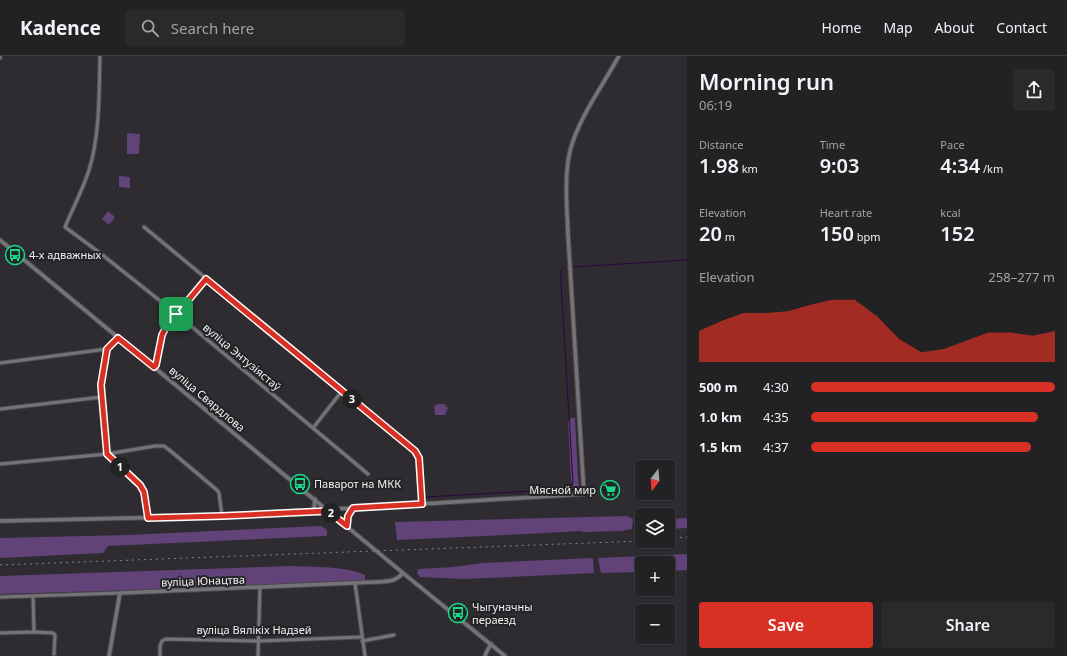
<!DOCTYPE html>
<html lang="en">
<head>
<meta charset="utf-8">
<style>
	:root { --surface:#222124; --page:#2a292c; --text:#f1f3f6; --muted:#a2a3a6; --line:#3f3e41; --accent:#d93025 }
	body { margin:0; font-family:"Noto Sans",sans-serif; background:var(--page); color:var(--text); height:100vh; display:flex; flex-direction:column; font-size:15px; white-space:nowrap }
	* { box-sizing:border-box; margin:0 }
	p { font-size:13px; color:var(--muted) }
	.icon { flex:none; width:22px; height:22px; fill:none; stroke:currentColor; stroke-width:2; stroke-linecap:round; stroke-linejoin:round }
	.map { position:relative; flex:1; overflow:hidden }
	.drawer { display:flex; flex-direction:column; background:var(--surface); width:380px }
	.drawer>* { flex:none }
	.needle { width:26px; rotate:196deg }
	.controls { position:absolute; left:635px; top:404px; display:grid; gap:8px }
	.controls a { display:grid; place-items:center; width:40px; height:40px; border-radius:4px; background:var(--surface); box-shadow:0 1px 3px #0004,0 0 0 1px var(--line); font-size:20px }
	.pin { position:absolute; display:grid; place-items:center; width:34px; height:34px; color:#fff; margin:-17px; border-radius:8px; box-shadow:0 2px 6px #0006 }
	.km { position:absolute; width:20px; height:20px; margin:-10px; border-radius:50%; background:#222; color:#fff; font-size:11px; line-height:20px; text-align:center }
	.round { display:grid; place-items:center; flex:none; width:42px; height:42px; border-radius:4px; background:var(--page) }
	.head { display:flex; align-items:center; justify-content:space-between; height:68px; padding:0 12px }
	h1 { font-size:22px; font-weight:600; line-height:30px }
	.figures { display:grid; grid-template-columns:repeat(3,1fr); gap:6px; height:68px; padding:4px 12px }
	.figures div { display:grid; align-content:center }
	.figures b { font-size:20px; font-weight:600 }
	.figures small { font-size:11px; font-weight:400 }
	.figures p { font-size:11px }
	.chart { height:112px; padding:8px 12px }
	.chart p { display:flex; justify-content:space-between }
	.chart svg { width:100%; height:72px; margin-top:4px; fill:var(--accent); opacity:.7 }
	.primary-button { display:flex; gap:8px; margin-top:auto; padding:8px 12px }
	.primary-button a { flex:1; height:46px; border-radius:4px; background:var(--accent); color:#fff; font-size:16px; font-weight:600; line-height:46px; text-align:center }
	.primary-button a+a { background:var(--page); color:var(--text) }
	ul { padding:0 12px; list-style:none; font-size:13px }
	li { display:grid; grid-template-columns:64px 48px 1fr; align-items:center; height:30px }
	li i { height:10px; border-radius:5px; background:var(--accent) }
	header { display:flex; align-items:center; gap:24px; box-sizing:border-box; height:56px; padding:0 20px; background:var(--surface); border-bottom:1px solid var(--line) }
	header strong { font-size:19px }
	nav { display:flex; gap:22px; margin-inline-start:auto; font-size:14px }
	.search { width:280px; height:36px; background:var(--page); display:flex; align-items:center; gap:10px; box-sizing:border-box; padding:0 14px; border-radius:4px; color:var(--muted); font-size:15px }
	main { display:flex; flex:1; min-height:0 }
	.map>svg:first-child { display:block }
	.green { fill:#61437a }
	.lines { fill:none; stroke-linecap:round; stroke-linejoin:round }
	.stream { stroke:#2b0443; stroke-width:1 }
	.minor-casing { stroke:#4a494c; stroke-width:5 }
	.tertiary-casing { stroke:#4a494c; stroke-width:5.5 }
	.minor { stroke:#757377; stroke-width:3 }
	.tertiary { stroke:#757377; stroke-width:3.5 }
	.rail { stroke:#868488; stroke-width:1; stroke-dasharray:2 4; stroke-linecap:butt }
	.route-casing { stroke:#fff; stroke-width:8 }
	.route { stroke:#d93025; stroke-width:5 }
	.labels { text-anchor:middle; stroke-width:4; stroke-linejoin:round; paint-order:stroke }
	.poi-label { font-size:11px; fill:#f0eff2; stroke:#242326; text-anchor:start }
	.street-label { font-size:11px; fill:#f0eff2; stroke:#242326 }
</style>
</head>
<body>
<header>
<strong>Kadence</strong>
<div class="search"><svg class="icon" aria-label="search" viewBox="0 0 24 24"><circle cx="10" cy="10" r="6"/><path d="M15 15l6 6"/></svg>Search here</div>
<nav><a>Home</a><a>Map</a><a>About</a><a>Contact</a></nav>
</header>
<main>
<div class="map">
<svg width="687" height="600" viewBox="0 0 687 600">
	<rect width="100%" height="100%" fill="#2e2c30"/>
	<g class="green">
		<polygon points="127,77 140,78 139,98 127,98"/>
		<polygon points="119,120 130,121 130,132 119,131"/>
		<polygon points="108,155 115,161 109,169 102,163"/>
		<polygon points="438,348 444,348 448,352 445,359 435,359 434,350"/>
		<polygon points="573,362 575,362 578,421 579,430 575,432 573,430 571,424 568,366 570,363"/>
		<polygon points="627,460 633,463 632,473 621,475 584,476 580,475 526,478 397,484 395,466"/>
		<polygon points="687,462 687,472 668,473 668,463"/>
		<polygon points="321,470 327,474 327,478 326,480 108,490 103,497 0,502 0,482 128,479"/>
		<polygon points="687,498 687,514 668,515 668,507 642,507 642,516 601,517 598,502"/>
		<polygon points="593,502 594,517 464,523 420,521 417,517 418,513 453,511 483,507"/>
		<path d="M291 510C311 511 348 510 365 519V523L363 525 140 534 0 538V520Z"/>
	</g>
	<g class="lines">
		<g class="stream">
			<polyline points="573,211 687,204"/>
			<polyline points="426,441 566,433 571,431 573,426 561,229 561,215 565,211"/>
		</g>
		<g class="minor-casing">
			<g id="minor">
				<path d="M100 0C99 36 100 80 89 114 83 133 73 152 65 171L100 197 173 255 368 418"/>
				<polyline points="0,2 0,0"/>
				<polyline points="144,171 415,395 419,402 422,447"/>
				<polyline points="107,293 101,329 107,398 140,429 144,436 149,462"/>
				<polyline points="0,307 107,293 118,281"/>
				<polyline points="154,311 156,309 163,279 166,271 206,223"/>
				<polyline points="0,353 102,341"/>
				<polyline points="313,372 342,335"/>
				<polyline points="0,408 107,398 155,390 164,390 173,397 217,434 219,437 222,460"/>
				<polyline points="355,527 365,600"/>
				<polyline points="0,541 120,537"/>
				<polyline points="34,576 53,577 55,579 54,598"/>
				<polyline points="0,577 34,576 33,540"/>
				<polyline points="362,585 394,579"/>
				<polyline points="160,600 160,590 162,585 166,583 259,585 362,581"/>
				<polyline points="258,600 260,531"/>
			</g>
		</g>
		<g class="tertiary-casing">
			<g id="tertiary">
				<polyline points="0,184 403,517 505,600"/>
				<polyline points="311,456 314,452 315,443"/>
				<path d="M0 465 222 460 324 455 335 453 356 452 584 438 568 178C567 153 564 120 570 95 578 63 603 29 619 0"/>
				<polyline points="347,470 348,460 353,453"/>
				<path d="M109 600 120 537 374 526C387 525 394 527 403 517"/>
				<polyline points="485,600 487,595 491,588"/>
			</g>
		</g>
		<use href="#minor" class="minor"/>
		<use href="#tertiary" class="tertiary"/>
		<g class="rail">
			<polyline points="668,482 687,481"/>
			<polyline points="0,509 642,485"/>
		</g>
	</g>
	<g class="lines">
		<g class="route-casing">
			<polygon id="route" points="206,223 415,395 419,402 422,448 353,452 348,460 347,470 328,455 222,460 148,462 144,436 140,429 107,398 101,329 107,293 118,282 154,311 156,309 162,279 166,271"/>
		</g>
		<use href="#route" class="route"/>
	</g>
	<defs>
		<g id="bus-ring" transform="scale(1)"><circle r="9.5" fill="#242326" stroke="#18d989" stroke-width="1.5"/><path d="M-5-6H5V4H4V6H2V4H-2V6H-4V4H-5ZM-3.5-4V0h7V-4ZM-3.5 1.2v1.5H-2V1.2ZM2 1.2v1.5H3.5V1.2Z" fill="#18d989"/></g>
		<g id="supermarket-ring" transform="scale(1)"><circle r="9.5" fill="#242326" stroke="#18d989" stroke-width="1.5"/><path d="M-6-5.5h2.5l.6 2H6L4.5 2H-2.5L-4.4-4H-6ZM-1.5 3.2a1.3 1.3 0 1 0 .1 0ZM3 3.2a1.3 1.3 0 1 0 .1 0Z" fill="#18d989"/></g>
	</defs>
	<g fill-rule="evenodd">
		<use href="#bus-ring" x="15" y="199"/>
		<use href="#bus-ring" x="300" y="428"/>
		<use href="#supermarket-ring" x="610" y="434"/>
		<use href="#bus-ring" x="458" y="557"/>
	</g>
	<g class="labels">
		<g class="poi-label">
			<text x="29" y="203">4-х адважных</text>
			<text x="314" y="432">Паварот на МКК</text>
			<text x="596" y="438" text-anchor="end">Мясной мир</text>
			<text x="472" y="555">Чыгуначны<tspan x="472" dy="13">пераезд</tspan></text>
		</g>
		<g class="street-label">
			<text transform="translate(242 301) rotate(40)" y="4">вуліца Энтузіястаў</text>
			<text transform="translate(207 343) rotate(40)" y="4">вуліца Свярдлова</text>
			<text transform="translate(203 525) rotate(-2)" y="4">вуліца Юнацтва</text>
			<text x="254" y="578">вуліца Вялікіх Надзей</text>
		</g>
	</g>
</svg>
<div class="controls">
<a><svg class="needle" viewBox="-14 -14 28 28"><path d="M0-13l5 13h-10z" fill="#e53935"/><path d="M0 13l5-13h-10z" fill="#a2a3a6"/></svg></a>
<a><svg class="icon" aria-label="layers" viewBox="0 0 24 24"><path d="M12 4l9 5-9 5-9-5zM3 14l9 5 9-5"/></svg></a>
<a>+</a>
<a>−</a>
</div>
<div class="pin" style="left:176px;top:258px;background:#1e9e55"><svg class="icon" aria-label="arrive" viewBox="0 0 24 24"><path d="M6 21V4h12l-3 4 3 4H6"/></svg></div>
<b class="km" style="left:120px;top:411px">1</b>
<b class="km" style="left:331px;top:457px">2</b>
<b class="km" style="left:352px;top:343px">3</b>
</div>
<section class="drawer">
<div class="head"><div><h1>Morning run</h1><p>06:19</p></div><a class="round"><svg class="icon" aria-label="share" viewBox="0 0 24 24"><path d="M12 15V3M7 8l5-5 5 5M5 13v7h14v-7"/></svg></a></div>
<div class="figures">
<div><p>Distance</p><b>1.98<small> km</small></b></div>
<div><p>Time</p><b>9:03</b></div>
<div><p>Pace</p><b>4:34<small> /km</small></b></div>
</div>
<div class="figures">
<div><p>Elevation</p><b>20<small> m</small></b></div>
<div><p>Heart rate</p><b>150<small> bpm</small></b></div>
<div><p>kcal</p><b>152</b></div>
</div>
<div class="chart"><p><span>Elevation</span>258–277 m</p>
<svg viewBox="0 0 160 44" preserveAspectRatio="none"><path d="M0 44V25L10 19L20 14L30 14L40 13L50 9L60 6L70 6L80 16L90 30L100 38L110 36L120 31L130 26L140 26L150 28L160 25V44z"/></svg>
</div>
<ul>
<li><b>500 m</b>4:30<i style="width:100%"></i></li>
<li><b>1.0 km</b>4:35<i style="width:93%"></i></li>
<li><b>1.5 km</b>4:37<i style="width:90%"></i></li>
</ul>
<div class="primary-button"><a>Save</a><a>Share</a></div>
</section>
</main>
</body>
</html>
